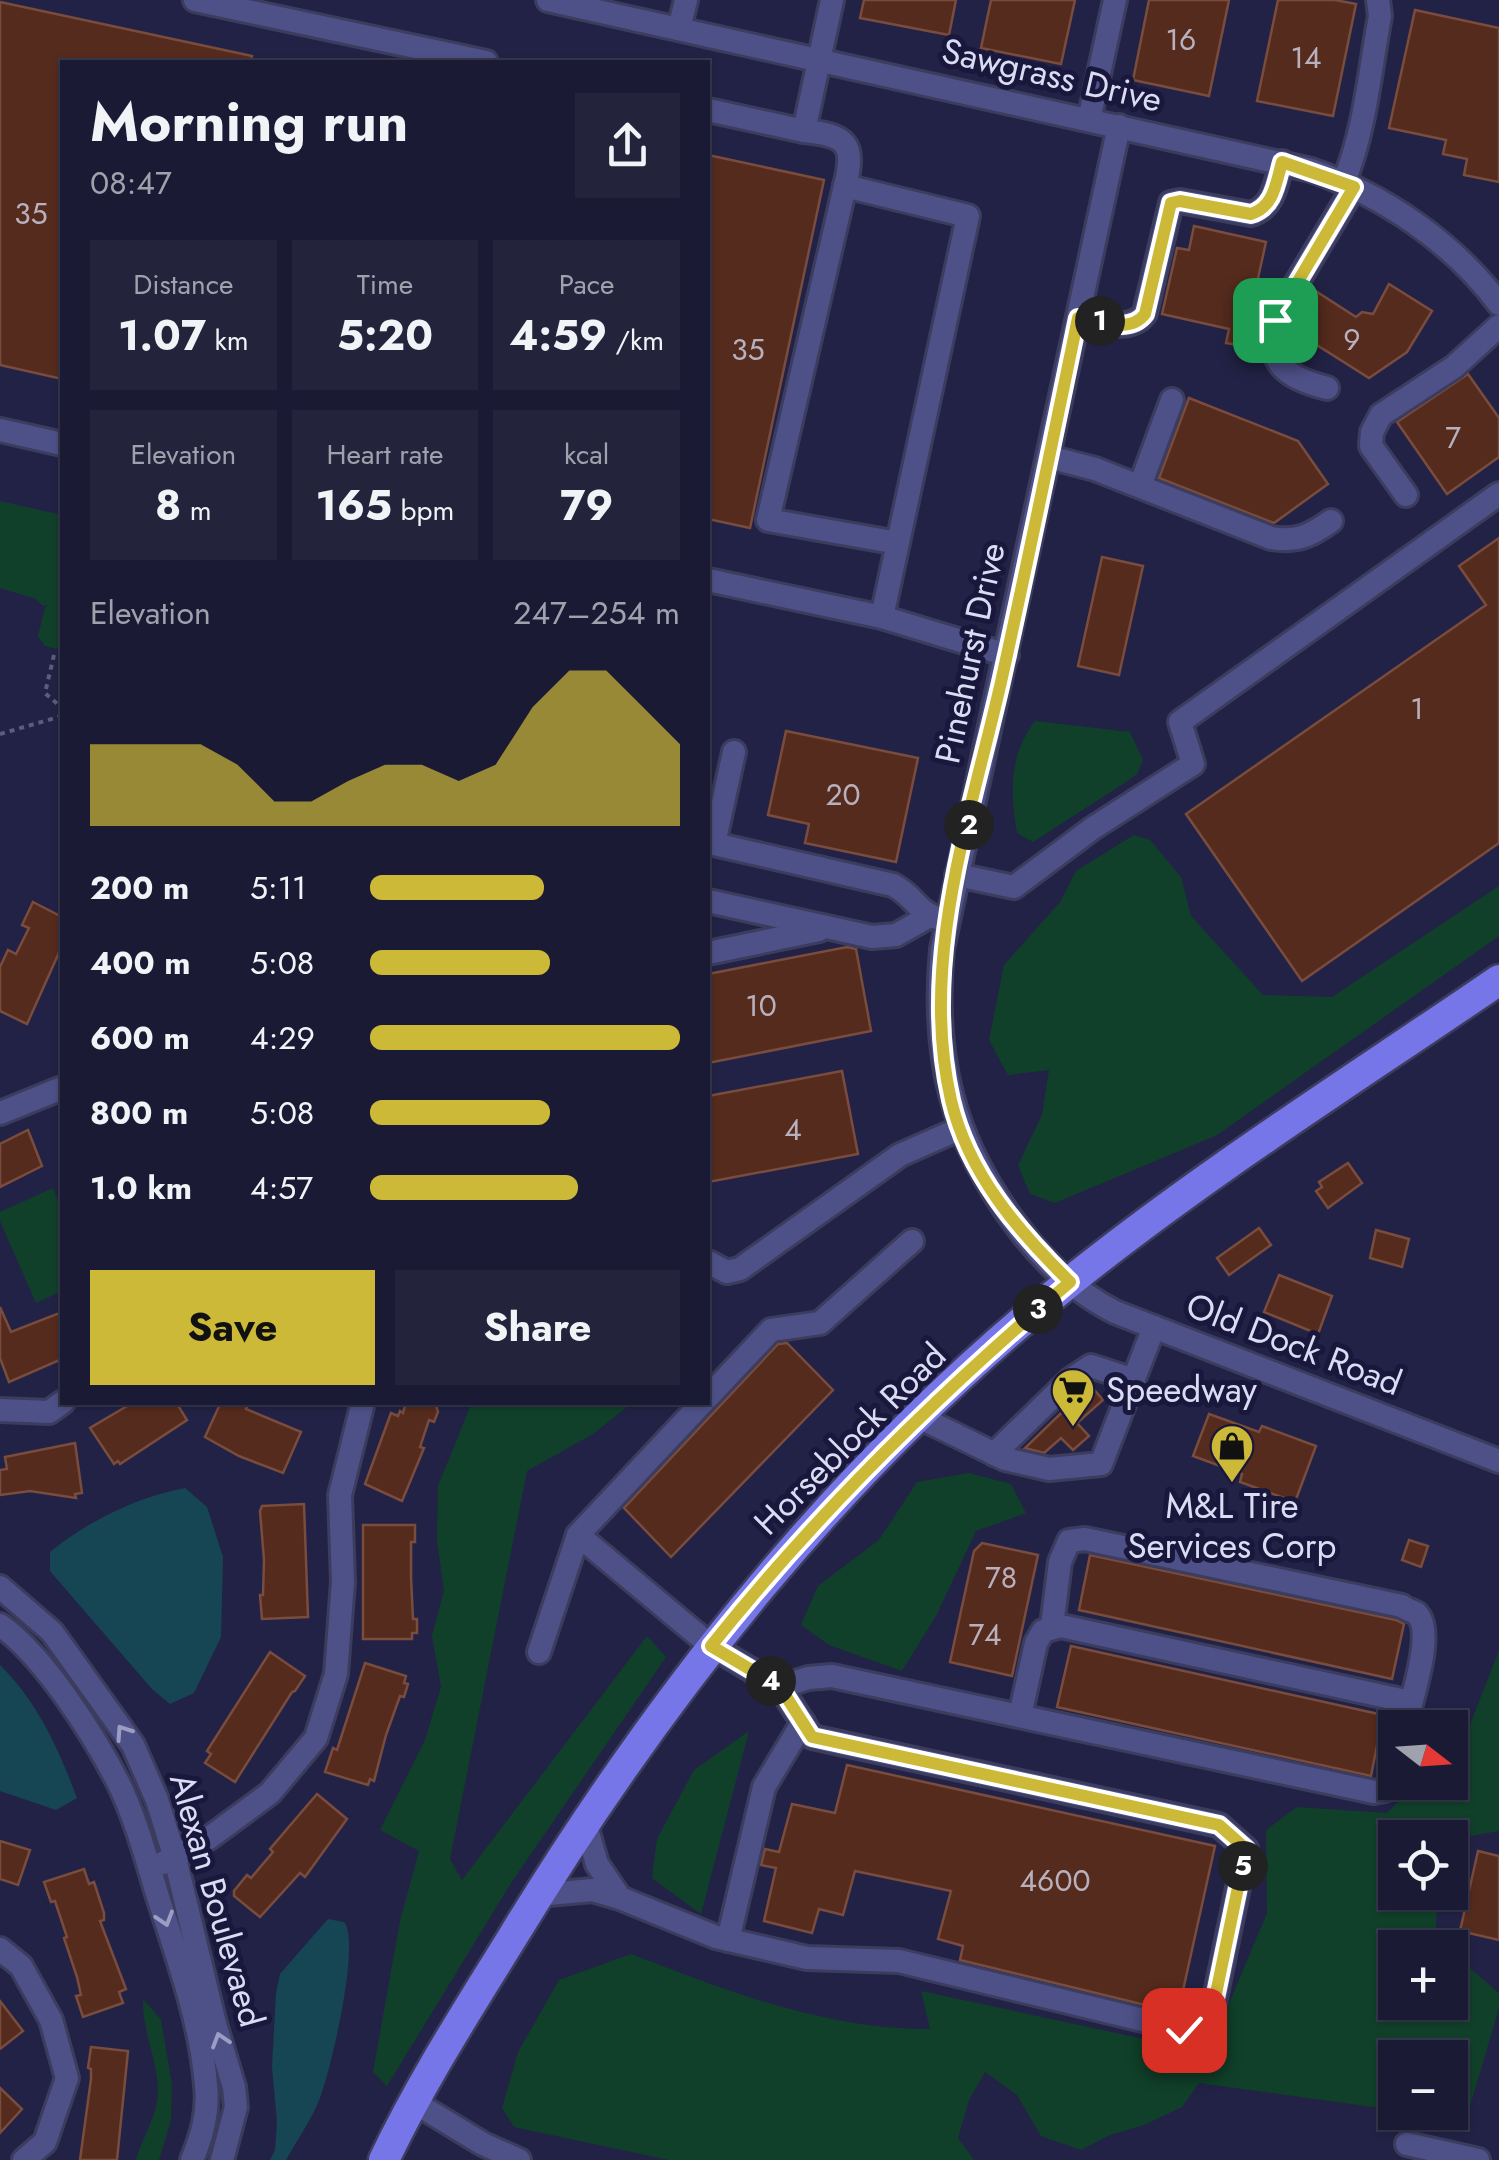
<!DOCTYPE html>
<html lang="en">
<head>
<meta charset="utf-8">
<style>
	:root { --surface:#1a1a34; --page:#23233c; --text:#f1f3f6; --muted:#9fa1ac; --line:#38384f; --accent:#cdb938 }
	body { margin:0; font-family:Jost,sans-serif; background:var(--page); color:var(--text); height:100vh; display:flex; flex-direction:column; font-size:38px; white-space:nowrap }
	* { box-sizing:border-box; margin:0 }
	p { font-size:32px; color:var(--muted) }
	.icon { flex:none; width:55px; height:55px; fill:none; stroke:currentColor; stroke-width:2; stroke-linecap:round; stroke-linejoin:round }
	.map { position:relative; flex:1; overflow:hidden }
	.details { position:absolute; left:60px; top:60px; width:650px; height:1345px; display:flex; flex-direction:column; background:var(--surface); border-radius:0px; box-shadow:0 2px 8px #0004,0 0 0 2px var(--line) }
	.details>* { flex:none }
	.needle { width:65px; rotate:107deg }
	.controls { position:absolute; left:1378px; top:1710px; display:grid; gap:20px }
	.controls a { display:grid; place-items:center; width:90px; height:90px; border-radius:0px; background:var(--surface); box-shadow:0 2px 8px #0004,0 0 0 2px var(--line); font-size:50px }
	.pin { position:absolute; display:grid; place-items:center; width:85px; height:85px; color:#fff; margin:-42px; border-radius:20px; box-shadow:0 5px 15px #0006 }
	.km { position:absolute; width:50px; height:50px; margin:-25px; border-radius:50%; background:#222; color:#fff; font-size:28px; line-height:50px; text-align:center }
	.round { display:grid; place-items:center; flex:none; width:105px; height:105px; border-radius:0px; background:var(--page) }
	.overview { display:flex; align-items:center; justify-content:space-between; height:170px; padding:0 30px }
	h1 { font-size:55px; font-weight:700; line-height:75px }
	.metrics { display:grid; grid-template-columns:repeat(3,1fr); gap:15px; height:170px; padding:10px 30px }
	.metrics div { display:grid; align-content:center; border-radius:0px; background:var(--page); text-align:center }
	.metrics b { font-size:42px; font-weight:700 }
	.metrics small { font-size:28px; font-weight:400 }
	.metrics p { font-size:28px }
	.chart { height:280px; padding:20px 30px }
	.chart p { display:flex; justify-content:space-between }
	.chart svg { width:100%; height:180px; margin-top:10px; fill:var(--accent); opacity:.7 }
	.cta { display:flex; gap:20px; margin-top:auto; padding:20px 30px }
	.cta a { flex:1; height:115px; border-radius:0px; background:var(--accent); color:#111; font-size:40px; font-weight:700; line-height:115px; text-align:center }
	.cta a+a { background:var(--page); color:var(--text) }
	ul { padding:0 30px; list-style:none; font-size:32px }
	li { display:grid; grid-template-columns:160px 120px 1fr; align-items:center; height:75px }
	li i { height:25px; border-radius:12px; background:var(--accent) }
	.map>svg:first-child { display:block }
	.green { fill:#10402a }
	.water { fill:#164653 }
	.building { fill:#552b1d; stroke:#794c3d; stroke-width:2.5 }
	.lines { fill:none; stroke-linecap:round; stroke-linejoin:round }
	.minor-casing { stroke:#3c3c5e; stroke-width:28 }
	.major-casing { stroke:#3c3c5e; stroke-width:35 }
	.path { stroke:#5c5c7c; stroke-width:4; stroke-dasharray:5 5; stroke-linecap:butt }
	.minor { stroke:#4e5188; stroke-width:22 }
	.major { stroke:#7676e8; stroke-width:30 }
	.oneway { stroke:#9b9dc3 }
	.route-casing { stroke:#fff; stroke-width:20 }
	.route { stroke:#cdb938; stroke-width:12 }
	.labels { text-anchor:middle; stroke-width:10; stroke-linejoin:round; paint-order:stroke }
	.number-label { font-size:30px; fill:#b9b0be }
	.street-label { font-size:35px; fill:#dadcf4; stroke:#19183c }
	.poi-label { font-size:35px; fill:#dadcf4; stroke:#19183c; text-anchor:start }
</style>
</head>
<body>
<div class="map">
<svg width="1499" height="2160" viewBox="0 0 1499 2160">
	<rect width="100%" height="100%" fill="#222246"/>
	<g class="green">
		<polygon points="0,501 62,515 62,650 45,646 38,636 45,608 48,605 43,606 36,599 0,588"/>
		<path d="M1035 721 1130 732 1143 760 1137 774 1123 784 1033 842 1017 833C1010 792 1009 755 1035 721Z"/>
		<polygon points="1134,835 1150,840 1181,877 1191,916 1263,995 1332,997 1499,886 1499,936 1217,1135 1055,1203 1030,1194 1018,1165 1042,1115 1049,1070 1008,1075 989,1040 1004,965 1061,901 1076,871"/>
		<polygon points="53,1188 62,1211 62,1291 36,1303 0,1221 0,1212"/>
		<polygon points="472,1402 632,1403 593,1434 527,1471 450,1859 462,1880 647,1636 666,1657 511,1883 387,2086 373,2072 400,1921 419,1851 380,1830 425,1740 441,1687 432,1636 444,1591 437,1540 438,1486"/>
		<polygon points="969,1473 1011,1484 1026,1513 976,1531 937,1614 902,1671 829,1645 801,1625 818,1586 879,1540 917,1482"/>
		<path d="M1499 1651V1831L1459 1838 1450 1858V1838H1395V1892L1438 1893 1435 1938 1445 1947 1395 1948V2002H1450V1951L1499 1993V2008L1466 2120 1411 2113 1450 2112V2058H1395V2110L1199 2083 1182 2107 1144 2125 1110 2135 1081 2150 1041 2136 1017 2095 985 2072 969 2100 958 2138 974 2160H669L514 2127 502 2108 518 2052 559 1980 631 1954C726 1991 828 2030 930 2029L921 1991 1214 2054 1225 2013 1267 1913 1266 1830 1297 1807 1387 1813 1417 1783 1450 1782V1750L1467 1732Z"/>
		<polygon points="749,1731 701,1914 652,1878 657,1839 694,1770"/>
		<path d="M143 1999 161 2020 172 2084 171 2120 159 2160H136C142 2139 158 2114 158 2092 158 2060 142 2031 143 1999Z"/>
	</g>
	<g class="water">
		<path d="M185 1488 207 1507 223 1557 221 1637 194 1693 170 1704 152 1689 50 1571V1552C88 1521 137 1497 185 1488Z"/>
		<path d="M0 1665C38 1703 58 1748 77 1798L56 1810 0 1791Z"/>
		<path d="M328 1919 344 1922C361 1942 331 2069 320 2098 312 2119 297 2140 286 2160H270L275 2150 277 2122 272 2067 276 1993 280 1974Z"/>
	</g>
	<g class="building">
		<polygon points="864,0 956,0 949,35 860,18"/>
		<polygon points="991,0 1075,0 1061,64 981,48"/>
		<polygon points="1149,0 1229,0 1209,96 1133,80"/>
		<polygon points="1278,0 1335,0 1356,4 1333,116 1257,101"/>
		<polygon points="0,2 252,56 251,62 62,62 62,379 0,365"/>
		<polygon points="1415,10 1499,28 1499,182 1464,175 1467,159 1443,154 1446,140 1389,128"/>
		<polygon points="708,155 824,180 750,528 708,519"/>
		<polygon points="1194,226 1266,242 1243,346 1226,343 1229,329 1162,314 1177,248 1189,250"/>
		<polygon points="1389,284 1432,311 1407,352 1369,378 1290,328 1314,290 1356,317 1362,312 1373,314"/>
		<polygon points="1468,374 1499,418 1499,457 1447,494 1397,422"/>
		<polygon points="1189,398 1298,441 1328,484 1274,523 1159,478"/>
		<polygon points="1499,538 1499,843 1302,981 1186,814 1486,605 1459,566"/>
		<polygon points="1102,557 1143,566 1119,675 1078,666"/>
		<polygon points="786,731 918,758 896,862 805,843 809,824 768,815"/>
		<polygon points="33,902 62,917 62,946 27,1024 0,1011 0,967 8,950 16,954 29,928 22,925"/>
		<polygon points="847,947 856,949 871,1031 708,1063 708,974"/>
		<polygon points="842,1071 858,1154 708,1182 708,1096"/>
		<polygon points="28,1130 42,1166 0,1187 0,1144"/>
		<polygon points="1348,1163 1362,1183 1328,1208 1316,1191 1322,1187 1319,1182"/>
		<polygon points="1259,1228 1271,1245 1229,1275 1217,1258"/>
		<polygon points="1376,1230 1409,1239 1402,1267 1370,1258"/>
		<polygon points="1279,1275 1332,1296 1318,1334 1264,1312"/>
		<polygon points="0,1307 11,1332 62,1312 62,1359 9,1382 0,1358"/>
		<polygon points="787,1343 833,1390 671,1557 624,1508 778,1344"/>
		<polygon points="1090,1385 1103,1400 1077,1423 1089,1436 1073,1450 1061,1438 1044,1453 1025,1448"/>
		<polygon points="134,1402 176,1402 187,1420 120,1464 118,1461 114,1464 90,1428"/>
		<polygon points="221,1402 249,1402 246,1409 301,1432 283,1473 239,1456 205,1437"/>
		<polygon points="406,1402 435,1402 438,1412 434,1422 429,1420 420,1447 424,1448 402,1501 365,1484 391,1413 398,1416 400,1411 403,1413"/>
		<polygon points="1209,1414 1259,1432 1262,1426 1316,1446 1295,1502 1240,1482 1242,1474 1193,1456"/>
		<polygon points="75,1443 82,1493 75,1494 76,1498 30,1491 0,1495 0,1470 7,1469 5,1457"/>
		<polygon points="304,1504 308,1617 262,1619 260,1595 263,1595 264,1560 260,1511 262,1506"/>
		<polygon points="363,1525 415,1525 415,1542 411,1542 411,1577 413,1619 417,1619 417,1633 412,1633 412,1639 363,1639"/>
		<polygon points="1409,1540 1428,1546 1421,1567 1402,1560"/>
		<polygon points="982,1543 1038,1555 1012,1676 950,1662 974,1551"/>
		<polygon points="1090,1555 1396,1620 1404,1624 1392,1679 1079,1610"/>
		<polygon points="1071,1646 1383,1715 1371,1776 1057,1707"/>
		<polygon points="270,1652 305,1676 295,1691 292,1692 235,1782 205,1763 211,1754 207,1751"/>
		<polygon points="365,1663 406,1676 404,1683 408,1684 404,1697 400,1696 386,1735 374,1781 370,1779 368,1785 325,1772 333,1748 337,1750"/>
		<polygon points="847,1765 1215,1846 1178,2013 960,1960 963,1946 938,1939 951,1891 855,1871 843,1915 819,1909 812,1933 764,1921 776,1868 761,1865 765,1849 779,1852 792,1804 835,1813"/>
		<polygon points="317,1794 347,1819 305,1877 300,1873 260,1917 234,1896 234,1891 247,1875 251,1878 273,1852 270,1849"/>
		<polygon points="0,1841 30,1850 18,1885 0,1879"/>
		<polygon points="1478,1851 1499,1856 1499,1940 1460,1931"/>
		<polygon points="84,1869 89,1884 94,1882 104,1913 104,1920 100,1921 126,1989 119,1992 123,2003 83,2017 76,1996 81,1995 77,1977 64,1938 67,1937 55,1901 51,1902 44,1882"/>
		<polygon points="0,2001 23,2031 0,2049"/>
		<polygon points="91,2047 128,2051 117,2160 80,2160 91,2079 91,2069 88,2068"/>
		<polygon points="0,2088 22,2109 0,2133"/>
	</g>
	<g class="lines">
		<g class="minor-casing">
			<g id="minor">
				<polyline points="195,0 486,62"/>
				<path d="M548 0 1311 170C1383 195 1453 242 1499 304"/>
				<polyline points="679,29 686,0"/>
				<polyline points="708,110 804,131 832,0"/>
				<polyline points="1089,120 1115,0"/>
				<path d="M1119 126 942 949C932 1056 952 1140 1017 1226 1043 1261 1076 1292 1115 1312L1499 1461"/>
				<path d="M804 131C846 135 856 143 845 186"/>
				<path d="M1344 181C1365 131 1370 70 1380 16L1378 0"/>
				<path d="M1079 317C1100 321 1130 334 1145 313L1171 203 1180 201 1251 214C1274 207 1276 183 1282 162"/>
				<path d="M1327 388C1287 378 1265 364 1275 319L1354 187"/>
				<polyline points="0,430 62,444"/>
				<path d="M1049 457 1095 469 1271 538C1297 542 1310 536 1331 521"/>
				<polyline points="1140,486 1172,400"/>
				<polyline points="1406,495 1371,446 1372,432 1381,415 1454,367 1499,326"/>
				<polyline points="708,580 882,617 1007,655"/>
				<polyline points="882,617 968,216 845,186 768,520 898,543"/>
				<path d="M734 752 714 844 893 885C919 899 914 913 947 921"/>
				<polyline points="957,875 1014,887 1093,828 1193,764 1180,722 1499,494"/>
				<polyline points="708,901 872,937 896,935 928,917"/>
				<polyline points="708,953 819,930"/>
				<polyline points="0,1113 62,1088"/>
				<polyline points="708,1262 727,1272 740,1269 900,1155 959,1129"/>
				<polyline points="708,1397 771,1330 820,1323 912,1241"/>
				<polyline points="0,1410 49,1412 63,1402"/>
				<polyline points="919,1417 1005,1459 1049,1469 1101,1464 1154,1327"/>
				<polyline points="994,1454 1070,1380 1091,1366 1134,1380"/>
				<polyline points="578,1535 711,1646 780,1687 808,1678 832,1676 1374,1792 1385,1790 1396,1782"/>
				<polyline points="0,1587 52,1632 133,1745 157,1800 175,1858 215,2024 234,2087 236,2107 222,2160"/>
				<path d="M0 1625C44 1656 94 1735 119 1784 136 1819 147 1861 159 1900 178 1959 201 2023 206 2085 209 2112 202 2136 192 2160"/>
				<path d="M1052 1626 1060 1562 1069 1541 1085 1539 1402 1606C1402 1607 1416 1613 1416 1613 1434 1629 1415 1687 1410 1708"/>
				<polyline points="539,1652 578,1535 703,1402"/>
				<polyline points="1020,1716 1036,1643 1043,1631 1061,1626 1401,1700 1410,1708 1412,1728"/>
				<polyline points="585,1822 597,1864 620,1898"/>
				<polyline points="163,1863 209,1838 270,1793 316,1738 336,1674 343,1582 340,1495 363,1402"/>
				<polyline points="538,1895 592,1890 620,1898 716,1937 807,1958 899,1961 1184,2030 1213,2008 1246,1849 1219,1825 812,1737 780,1687"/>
				<polyline points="728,1940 764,1787 803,1722"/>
				<polyline points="0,1949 21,1966 51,2020 67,2078 45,2142 24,2160"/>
				<polyline points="412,2101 483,2144 519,2160"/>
				<polyline points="1407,2144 1478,2160"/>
			</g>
		</g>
		<g class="major-casing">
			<path id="major" d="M384 2160C421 2082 467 2011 512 1938 664 1689 843 1463 1072 1280 1208 1171 1356 1078 1499 980"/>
		</g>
		<g class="path">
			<polyline points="54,655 45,693 62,708"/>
			<polyline points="0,734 62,716"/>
		</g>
		<use href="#minor" class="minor"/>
		<use href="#major" class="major"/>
	</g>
	<defs><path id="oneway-chevron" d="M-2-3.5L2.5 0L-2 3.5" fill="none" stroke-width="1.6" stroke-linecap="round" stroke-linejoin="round" transform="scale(2.5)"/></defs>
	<g class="oneway">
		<use href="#oneway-chevron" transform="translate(123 1732) rotate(-124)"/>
		<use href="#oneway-chevron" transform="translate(165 1919) rotate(73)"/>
		<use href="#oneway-chevron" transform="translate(220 2040) rotate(-107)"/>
	</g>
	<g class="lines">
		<g class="route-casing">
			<path id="route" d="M1184 2030 1213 2008 1246 1849 1219 1825 812 1737 780 1687 711 1646C818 1512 939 1393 1070 1282 1018 1231 968 1173 951 1100 919 961 970 818 1001 682 1028 561 1053 439 1078 318 1100 321 1130 334 1145 314L1171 203 1180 201 1251 214C1274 207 1276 183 1282 162L1354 187 1275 320"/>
		</g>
		<use href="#route" class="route"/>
	</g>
	<defs>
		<g id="supermarket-pin" transform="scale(2.25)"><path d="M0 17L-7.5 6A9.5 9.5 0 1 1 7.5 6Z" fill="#cdb938" stroke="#19183c"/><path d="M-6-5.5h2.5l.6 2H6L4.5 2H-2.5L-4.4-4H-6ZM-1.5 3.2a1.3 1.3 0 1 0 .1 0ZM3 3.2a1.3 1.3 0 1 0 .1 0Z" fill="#111"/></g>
		<g id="shop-pin" transform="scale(2.25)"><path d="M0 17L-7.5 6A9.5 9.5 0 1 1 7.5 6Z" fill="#cdb938" stroke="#19183c"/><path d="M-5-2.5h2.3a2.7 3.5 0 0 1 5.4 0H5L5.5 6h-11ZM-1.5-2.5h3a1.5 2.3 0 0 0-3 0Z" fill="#111"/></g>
	</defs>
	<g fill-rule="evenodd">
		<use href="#supermarket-pin" x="1073" y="1390"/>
		<use href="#shop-pin" x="1232" y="1446"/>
	</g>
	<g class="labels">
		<g class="number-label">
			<text x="1181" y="50">16</text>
			<text x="1306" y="68">14</text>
			<text x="31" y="224">35</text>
			<text x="1352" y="350">9</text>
			<text x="748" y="360">35</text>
			<text x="1453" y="448">7</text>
			<text x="1417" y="719">1</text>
			<text x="843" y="805">20</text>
			<text x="761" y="1016">10</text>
			<text x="793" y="1140">4</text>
			<text x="1001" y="1588">78</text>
			<text x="985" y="1645">74</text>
			<text x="1055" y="1891">4600</text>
		</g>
		<g class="street-label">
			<text transform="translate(1052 75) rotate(13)" y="12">Sawgrass Drive</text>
			<text transform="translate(970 653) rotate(-78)" y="12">Pinehurst Drive</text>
			<text transform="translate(1294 1344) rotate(21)" y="12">Old Dock Road</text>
			<text transform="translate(850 1439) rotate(-45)" y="12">Horseblock Road</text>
			<text transform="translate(217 1900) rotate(74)" y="12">Alexan Boulevaed</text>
		</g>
		<g class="poi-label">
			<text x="1106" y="1402">Speedway</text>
			<text x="1232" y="1518" text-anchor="middle">M&amp;L Tire<tspan x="1232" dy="40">Services Corp</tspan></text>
		</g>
	</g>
</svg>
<div class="controls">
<a><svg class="needle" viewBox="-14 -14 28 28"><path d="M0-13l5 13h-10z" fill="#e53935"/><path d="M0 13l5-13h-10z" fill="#9fa1ac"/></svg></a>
<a><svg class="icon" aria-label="locate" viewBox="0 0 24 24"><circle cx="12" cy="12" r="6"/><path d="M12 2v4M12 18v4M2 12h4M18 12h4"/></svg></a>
<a>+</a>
<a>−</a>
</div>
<div class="pin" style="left:1275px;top:320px;background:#1e9e55"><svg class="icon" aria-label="arrive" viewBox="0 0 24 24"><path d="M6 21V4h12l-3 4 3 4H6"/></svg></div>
<div class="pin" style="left:1184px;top:2030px;background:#d93025"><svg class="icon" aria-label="check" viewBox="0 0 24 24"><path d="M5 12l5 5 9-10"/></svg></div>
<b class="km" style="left:1100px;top:321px">1</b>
<b class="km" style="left:969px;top:825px">2</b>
<b class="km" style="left:1038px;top:1309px">3</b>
<b class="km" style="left:771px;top:1681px">4</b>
<b class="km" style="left:1243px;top:1866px">5</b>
<section class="details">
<div class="overview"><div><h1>Morning run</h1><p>08:47</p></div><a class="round"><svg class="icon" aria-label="share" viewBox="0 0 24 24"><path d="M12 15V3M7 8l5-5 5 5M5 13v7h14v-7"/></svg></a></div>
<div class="metrics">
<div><p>Distance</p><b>1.07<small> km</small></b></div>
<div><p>Time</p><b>5:20</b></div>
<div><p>Pace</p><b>4:59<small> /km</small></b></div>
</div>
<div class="metrics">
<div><p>Elevation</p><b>8<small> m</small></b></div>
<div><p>Heart rate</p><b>165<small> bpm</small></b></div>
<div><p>kcal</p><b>79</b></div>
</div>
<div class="chart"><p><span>Elevation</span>247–254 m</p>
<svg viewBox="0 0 160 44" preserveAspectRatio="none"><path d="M0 44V24L10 24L20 24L30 24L40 29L50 38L60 38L70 33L80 29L90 29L100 33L110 29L120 15L130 6L140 6L150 15L160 24V44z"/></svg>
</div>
<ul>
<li><b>200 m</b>5:11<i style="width:56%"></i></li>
<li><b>400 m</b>5:08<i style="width:58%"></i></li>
<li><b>600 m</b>4:29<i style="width:100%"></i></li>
<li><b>800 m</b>5:08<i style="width:58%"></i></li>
<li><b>1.0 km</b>4:57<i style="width:67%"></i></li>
</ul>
<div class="cta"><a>Save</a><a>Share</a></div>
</section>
</div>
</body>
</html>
